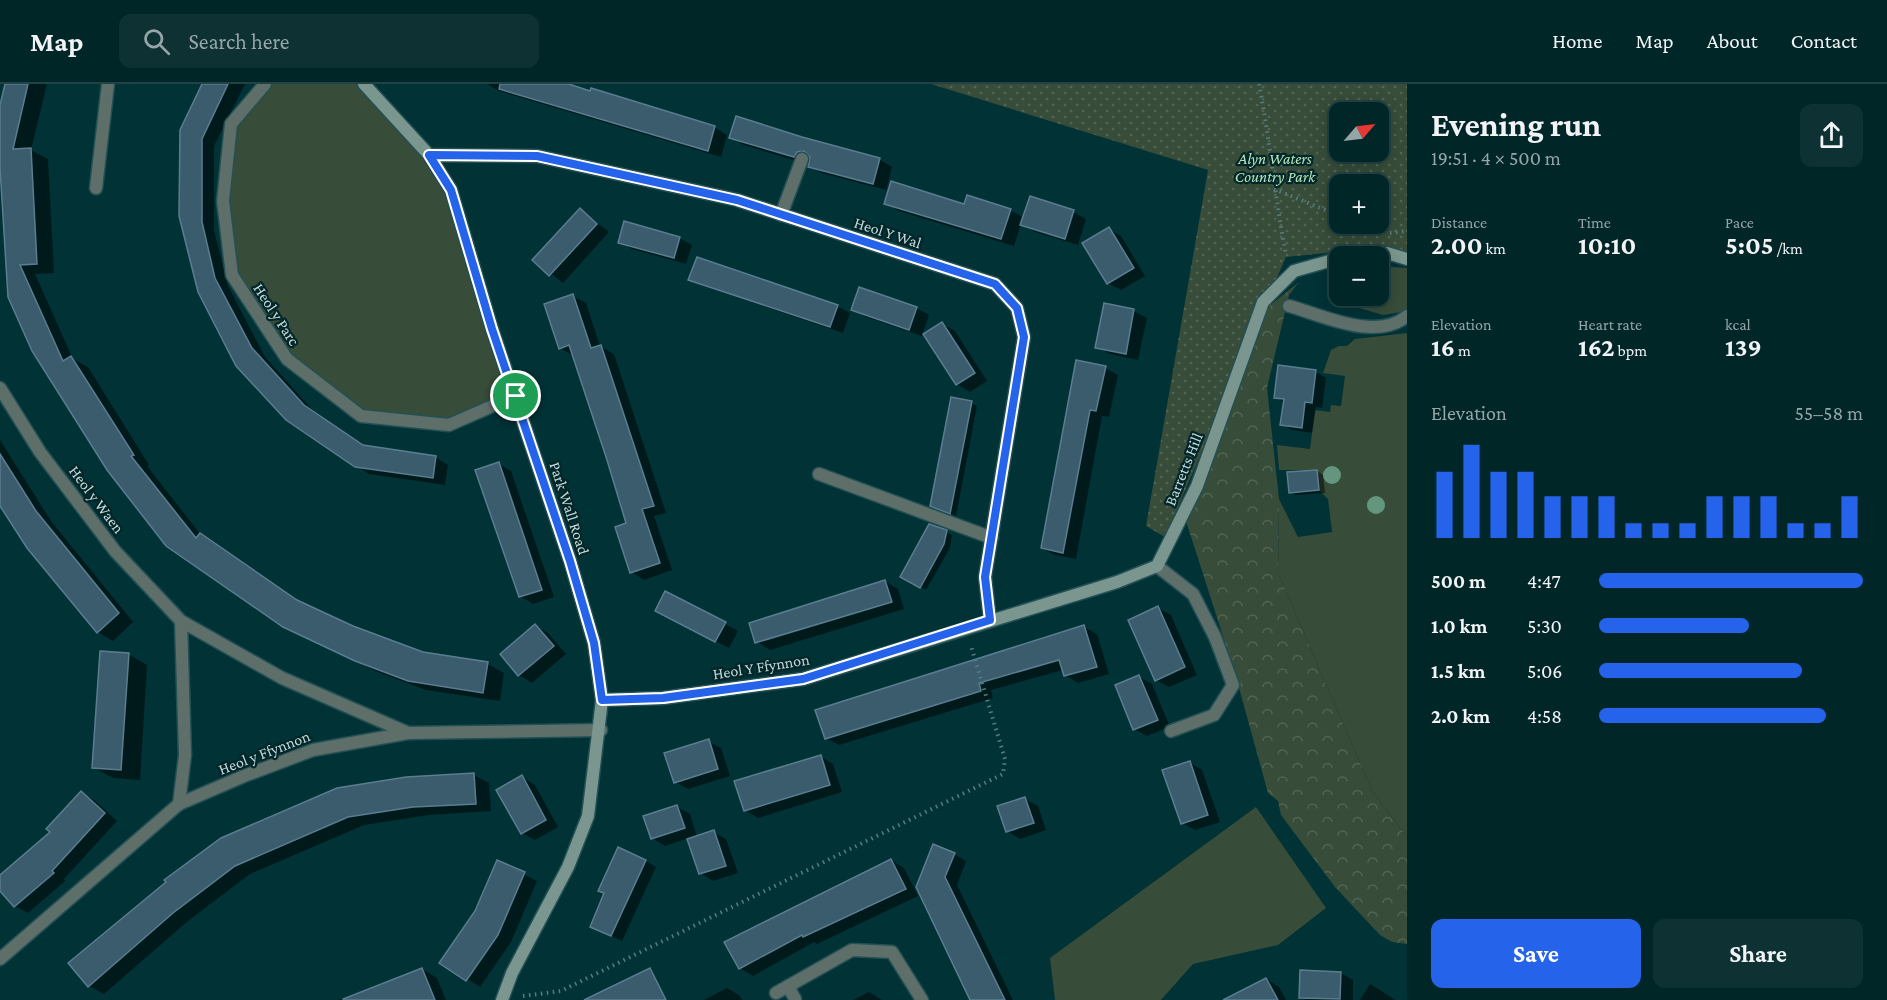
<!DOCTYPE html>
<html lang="en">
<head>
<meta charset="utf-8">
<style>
	:root { --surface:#002628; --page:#0e3234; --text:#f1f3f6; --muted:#95a5a8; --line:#224345; --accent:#2563eb }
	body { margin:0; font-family:"Crimson Pro",serif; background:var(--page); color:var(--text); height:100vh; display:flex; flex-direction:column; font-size:22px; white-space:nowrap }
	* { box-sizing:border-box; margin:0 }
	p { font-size:20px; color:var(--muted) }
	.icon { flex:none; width:33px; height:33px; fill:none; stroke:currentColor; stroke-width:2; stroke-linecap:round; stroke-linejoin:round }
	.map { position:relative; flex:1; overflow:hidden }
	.sheet { display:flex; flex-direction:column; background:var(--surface); width:480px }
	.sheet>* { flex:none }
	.needle { width:39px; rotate:62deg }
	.buttons { position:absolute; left:1329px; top:18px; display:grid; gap:12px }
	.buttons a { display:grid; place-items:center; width:60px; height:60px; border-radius:12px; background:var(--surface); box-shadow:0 3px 15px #0003,0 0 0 2px var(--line); font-size:30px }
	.pin { position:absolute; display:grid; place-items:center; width:51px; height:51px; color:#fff; margin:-26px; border:3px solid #fff; border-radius:50%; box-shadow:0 2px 6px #0007 }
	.round { display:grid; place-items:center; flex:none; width:63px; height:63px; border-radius:12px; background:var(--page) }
	.head { display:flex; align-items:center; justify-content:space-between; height:102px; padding:0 24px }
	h1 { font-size:33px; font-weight:700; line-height:45px }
	.stats { display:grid; grid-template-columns:repeat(3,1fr); gap:9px; height:102px; padding:6px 24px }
	.stats div { display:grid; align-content:center }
	.stats b { font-size:26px; font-weight:700 }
	.stats small { font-size:16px; font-weight:400 }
	.stats p { font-size:16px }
	.chart { height:168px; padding:12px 24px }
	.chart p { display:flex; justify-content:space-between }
	.chart svg { width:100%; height:108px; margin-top:6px; stroke:var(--accent); stroke-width:6 }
	.action { display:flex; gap:12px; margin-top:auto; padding:12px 24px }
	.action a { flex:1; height:69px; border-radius:12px; background:var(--accent); color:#fff; font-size:24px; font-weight:700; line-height:69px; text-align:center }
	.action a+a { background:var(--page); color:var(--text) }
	ul { padding:0 24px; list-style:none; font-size:20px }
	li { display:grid; grid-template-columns:96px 72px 1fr; align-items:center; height:45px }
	li i { height:15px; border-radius:8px; background:var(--accent) }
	header { display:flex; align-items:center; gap:36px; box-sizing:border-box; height:84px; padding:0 30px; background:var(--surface); border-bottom:2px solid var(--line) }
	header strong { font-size:28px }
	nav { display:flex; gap:33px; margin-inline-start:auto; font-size:21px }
	.search { width:420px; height:54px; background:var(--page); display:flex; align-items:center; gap:15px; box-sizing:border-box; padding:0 21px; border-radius:12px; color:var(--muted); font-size:22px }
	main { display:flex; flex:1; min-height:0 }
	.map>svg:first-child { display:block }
	.green { fill:#374c39 }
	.forest { fill:url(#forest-crowns) }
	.park { fill:url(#park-dots); fill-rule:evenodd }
	.shadow { fill:#0007 }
	.building { fill:#3a5c6d; stroke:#5a7d90; stroke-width:1.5 }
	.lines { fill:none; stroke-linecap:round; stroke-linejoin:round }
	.lane-casing { stroke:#235054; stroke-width:15 }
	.street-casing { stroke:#235054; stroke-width:15 }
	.secondary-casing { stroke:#235054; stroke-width:15 }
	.path { stroke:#577d80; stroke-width:4; stroke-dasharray:1.5 4.5; stroke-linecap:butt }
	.lane { stroke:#5e6f6a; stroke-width:12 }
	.street { stroke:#5e6f6a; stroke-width:12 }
	.secondary { stroke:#7b968e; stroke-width:12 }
	.tree { fill:#64957e }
	.route-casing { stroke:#fff; stroke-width:12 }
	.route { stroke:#2563eb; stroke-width:8 }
	.labels { text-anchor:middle; stroke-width:4.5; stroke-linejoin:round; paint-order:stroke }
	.park-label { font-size:16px; font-style:italic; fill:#b5e6b9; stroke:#032629 }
	.street-label { font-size:16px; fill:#c2d9db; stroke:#032629 }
</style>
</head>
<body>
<header>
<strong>Map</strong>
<div class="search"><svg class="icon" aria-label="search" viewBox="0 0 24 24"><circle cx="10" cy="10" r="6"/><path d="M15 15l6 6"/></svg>Search here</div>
<nav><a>Home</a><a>Map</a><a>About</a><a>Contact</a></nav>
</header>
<main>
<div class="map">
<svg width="1407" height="916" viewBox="0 0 1407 916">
	<defs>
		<pattern id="forest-crowns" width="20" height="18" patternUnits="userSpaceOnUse" patternTransform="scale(1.5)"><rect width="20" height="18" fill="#374c39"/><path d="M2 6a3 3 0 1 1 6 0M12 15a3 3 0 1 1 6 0" fill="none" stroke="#526555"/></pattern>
		<pattern id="park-dots" width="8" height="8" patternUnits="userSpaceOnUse" patternTransform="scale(1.5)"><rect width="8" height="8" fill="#374c39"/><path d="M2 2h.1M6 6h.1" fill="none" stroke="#526555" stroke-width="1.8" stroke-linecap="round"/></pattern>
	</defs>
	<rect width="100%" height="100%" fill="#003236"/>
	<g class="green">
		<polygon points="265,0 364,0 451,106 515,312 449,341 361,332 287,275 232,191 223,117 231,40"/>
		<polygon points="1379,182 1407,184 1407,227 1383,231 1359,224 1362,212 1378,212"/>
		<polygon points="1407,249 1407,753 1372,707 1278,489 1279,415 1298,453 1332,448 1328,415 1319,406 1317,386 1279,386 1277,361 1310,365 1315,326 1330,328 1331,321 1341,322 1345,292 1323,289 1331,266 1339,262 1347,262 1355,255"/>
		<polygon points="1256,723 1326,824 1278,861 1193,880 1161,916 1055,916 1050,874"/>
	</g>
	<polygon class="forest" points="1299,198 1289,211 1267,304 1279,415 1278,489 1372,707 1407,753 1407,860 1392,858 1380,851 1335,803 1281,731 1278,717 1268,709 1236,593 1186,437 1269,222"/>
	<path class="park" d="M931 0H1407V170L1386 163 1286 173 1165 453 1146 442 1208 86ZM1340 28H1378V68H1340ZM1340 100H1378V140H1340Z"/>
	<g class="shadow">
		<polygon points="7,0 47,0 31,66 48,75 54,189 35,190 73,275 88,283 149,381 147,382 201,451 305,522 352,543 422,569 487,580 504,589 500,617 426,606 373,586 284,542 167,461 10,213 0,42 0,28"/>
		<polygon points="204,0 245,0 214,62 214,146 228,202 265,273 317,331 365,363 435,373 448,381 445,401 369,390 287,335 180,132"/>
		<polygon points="487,0 567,0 714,43 727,51 721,73 499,7"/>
		<polygon points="731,54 801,55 879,75 892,83 886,106 822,89 810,82 811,74 792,63 790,66 809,77 807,80 744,61"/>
		<polygon points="886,119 1010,126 1024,134 1073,128 1086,135 1078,161 1035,148 1021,140 1014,162 899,127"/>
		<polygon points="580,126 609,148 563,199 534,176"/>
		<polygon points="1109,145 1121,152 1145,192 1121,206 1108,199"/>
		<polygon points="679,154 692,161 686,180 632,165 620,158"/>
		<polygon points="690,195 837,222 850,229 843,249 703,202"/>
		<polygon points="573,212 586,219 600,262 614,270 666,429 654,432 672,486 644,496 632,488 628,440 574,272 560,264"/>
		<polygon points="1105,221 1134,227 1147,234 1138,276 1110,270 1097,263"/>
		<polygon points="916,224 929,231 922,252 866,233 853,225"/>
		<polygon points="942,240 955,247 987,297 970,308 957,300 925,251"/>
		<polygon points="1077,278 1105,284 1118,291 1109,333 1102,332 1076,475 1055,471 1042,464"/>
		<polygon points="1316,288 1326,294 1322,324 1316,323 1312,349 1292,346 1282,340 1285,319 1276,313"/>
		<polygon points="971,319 977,322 956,432 938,424"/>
		<polygon points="0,356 51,437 133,538 113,557 98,548 0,419"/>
		<polygon points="499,380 511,387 554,513 533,520 520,512"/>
		<polygon points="1317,387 1323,391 1325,409 1296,411 1290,408"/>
		<polygon points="946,448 952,451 950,464 926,506 902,492"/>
		<polygon points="885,497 898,505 904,525 770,566 757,558"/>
		<polygon points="1158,524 1171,531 1197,591 1169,603 1156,596"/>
		<polygon points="670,534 725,540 738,547 729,564"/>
		<polygon points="536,542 548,549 566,570 532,599 519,591 502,570"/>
		<polygon points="1084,543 1097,550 1109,590 1078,599 1065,591 1063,586 991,606 993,614 839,661 826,654"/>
		<polygon points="128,570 147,581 140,696 113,694 93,683"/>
		<polygon points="1139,593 1152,600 1170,643 1147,652 1134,645"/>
		<polygon points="708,657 721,664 730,692 688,705 675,698"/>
		<polygon points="820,672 833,680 842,708 758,734 745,726"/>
		<polygon points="1190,679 1202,686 1220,738 1195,746 1182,739"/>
		<polygon points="474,691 489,699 491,727 429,731 364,741 250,790 188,837 104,910 89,902 168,799 406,694"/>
		<polygon points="522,693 535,701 558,743 535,756 522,749"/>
		<polygon points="82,709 94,716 117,737 64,795 65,797 28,829 15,822 0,805 0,793 52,748"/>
		<polygon points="1025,715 1038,722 1046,746 1020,755 1007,747"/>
		<polygon points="677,723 690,730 697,753 713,748 726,755 738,789 713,797 701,789 689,754 665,762 652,754"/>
		<polygon points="954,770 966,777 957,801 1013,916 972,916 917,803"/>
		<polygon points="891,776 904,784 918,812 817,860 814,858 753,892 740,884"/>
		<polygon points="646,777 656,783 622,857 591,842"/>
		<polygon points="498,778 537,797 511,858 480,903 441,878 476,827"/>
		<polygon points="422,885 437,894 446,916 338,916"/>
		<polygon points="1341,889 1353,896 1353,916 1306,916 1300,913"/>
		<polygon points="1266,895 1279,903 1286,916 1226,916"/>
		<polygon points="1370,900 1383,908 1395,916 1360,916"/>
		<polygon points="727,904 739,911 742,916 704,916"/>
		<polygon points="869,908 882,916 853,916"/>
	</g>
	<g class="building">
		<polygon points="5,0 28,0 13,65 31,64 37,180 20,181 63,277 71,272 134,371 131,372 196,454 200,449 297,516 353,542 423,568 488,578 483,609 408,597 355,577 283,543 166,462 107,386 32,267 8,213 0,84 0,21"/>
		<polygon points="202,0 228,0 202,55 202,138 215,194 252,264 304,321 363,361 436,372 433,394 355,383 286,336 236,282 198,208 179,132 180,46"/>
		<polygon points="500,0 569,0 590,7 591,4 715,42 708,67 499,5"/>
		<polygon points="736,32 802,53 880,74 873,100 808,83 810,73 804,67 797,68 794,73 729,54"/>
		<polygon points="891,97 964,120 967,111 1011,125 1001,155 884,120"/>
		<polygon points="1030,112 1074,126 1065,155 1020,141"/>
		<polygon points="580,124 597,140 549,192 532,176"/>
		<polygon points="624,137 680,153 674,174 618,159"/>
		<polygon points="1109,143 1134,184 1107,200 1082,159"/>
		<polygon points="697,173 838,221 830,243 688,196"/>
		<polygon points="859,203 917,223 909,246 851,226"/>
		<polygon points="573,210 591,264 601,261 654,422 642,425 660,479 630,489 615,443 626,439 607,376 569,261 559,265 544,220"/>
		<polygon points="1104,219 1134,225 1126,270 1095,264"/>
		<polygon points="942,238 975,289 956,301 923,250"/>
		<polygon points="1076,276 1106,282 1096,327 1090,326 1063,469 1041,464"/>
		<polygon points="1278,281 1316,286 1312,319 1305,318 1302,344 1280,341 1284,315 1274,314"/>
		<polygon points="951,313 972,317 950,430 930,422"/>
		<polygon points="0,370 36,427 119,529 97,549 27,464 0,422"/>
		<polygon points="499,378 542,506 519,513 475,386"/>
		<polygon points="1317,386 1319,406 1289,409 1287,388"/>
		<polygon points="929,440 947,446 944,460 920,504 900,493"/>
		<polygon points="885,496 892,518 755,559 749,539"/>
		<polygon points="665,507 726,538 715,558 655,527"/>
		<polygon points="1158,522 1185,583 1155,597 1128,536"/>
		<polygon points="535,540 554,562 518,592 500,570"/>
		<polygon points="1084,541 1097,583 1064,592 1059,576 979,599 981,607 825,655 815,626"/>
		<polygon points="100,567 129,569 121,686 92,684"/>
		<polygon points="1139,591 1158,636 1133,646 1115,601"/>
		<polygon points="709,655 718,685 674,699 664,669"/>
		<polygon points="821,671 830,701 744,727 734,697"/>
		<polygon points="1190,677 1208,731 1181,740 1162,686"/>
		<polygon points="474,689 476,720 413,723 348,733 235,782 173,829 88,903 68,879 166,798 164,796 221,754 337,704 406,693"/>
		<polygon points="522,691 546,736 521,750 496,706"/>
		<polygon points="81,707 105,729 52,787 54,789 14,823 0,807 0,791 50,748 46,745"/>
		<polygon points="1025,713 1034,739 1006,748 997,722"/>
		<polygon points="677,721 685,744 651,755 643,732"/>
		<polygon points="714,746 726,782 699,790 687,755"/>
		<polygon points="933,760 955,769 945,793 1005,916 970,916 916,803"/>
		<polygon points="618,763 646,776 611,852 590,843 604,809 598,807"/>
		<polygon points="891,775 906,805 803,853 802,851 739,885 724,858"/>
		<polygon points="497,776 525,788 498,851 466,897 439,879 475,827"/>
		<polygon points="422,884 435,916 344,916 343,915"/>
		<polygon points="650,884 666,916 584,916"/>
		<polygon points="1300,886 1341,888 1340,915 1299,914"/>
		<polygon points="1266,894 1278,916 1223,916"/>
	</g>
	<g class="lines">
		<g class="lane-casing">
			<g id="lane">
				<polyline points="96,104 108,0"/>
				<polyline points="781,131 802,75"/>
				<path d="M1289 222C1322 231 1376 258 1407 232"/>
				<polyline points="819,390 992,454"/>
				<polyline points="1157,482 1193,510 1215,553 1233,601 1214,631 1171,647"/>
			</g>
		</g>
		<g class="street-casing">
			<g id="street">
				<polyline points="265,0 231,40 223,117 232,191 287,275 361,332 449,341 515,312"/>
				<polyline points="429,71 537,72 737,116 995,200 1017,224 1024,253 985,493 990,536"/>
				<polyline points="0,304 40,368 115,467 181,537 282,594 406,648"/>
				<polyline points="179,720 185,671 181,537"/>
				<polyline points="0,875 179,720 244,692 313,666 408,649 601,646"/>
				<polyline points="788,902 795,915"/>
				<polyline points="776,909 852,866 892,868 922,916"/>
			</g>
		</g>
		<g class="secondary-casing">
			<g id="secondary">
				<polyline points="364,0 429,71 451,106 492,245 570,477 594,559 602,616 588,732 568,783 512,889 502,916"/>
				<polyline points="1355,172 1387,169 1407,175"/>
				<polyline points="602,616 663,614 803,595 1117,498 1157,482 1197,402 1263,218 1294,187 1340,174"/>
			</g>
		</g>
		<g class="path">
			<path d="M1259 0C1270 57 1275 114 1286 171"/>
			<polyline points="1274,105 1340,132"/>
			<polyline points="1358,140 1383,149"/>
			<polyline points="1390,149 1407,147"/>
			<polyline points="523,912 561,907 1003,690 1005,675 971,562"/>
		</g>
		<use href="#lane" class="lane"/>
		<use href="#street" class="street"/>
		<use href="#secondary" class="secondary"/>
	</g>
	<g class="tree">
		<circle cx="1332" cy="391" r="9"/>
		<circle cx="1376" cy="421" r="9"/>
	</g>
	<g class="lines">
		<g class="route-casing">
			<polygon id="route" points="429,71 537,72 737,116 995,200 1017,224 1024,253 985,493 990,536 803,595 663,614 602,616 594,559 570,477 492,245 451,106"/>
		</g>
		<use href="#route" class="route"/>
	</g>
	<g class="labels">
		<g class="park-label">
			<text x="1275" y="80">Alyn Waters<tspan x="1275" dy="18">Country Park</tspan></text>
		</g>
		<g class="street-label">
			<text transform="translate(888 148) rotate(18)" y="6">Heol Y Wal</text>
			<text transform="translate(277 230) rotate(57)" y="6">Heol y Parc</text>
			<text transform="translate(1183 385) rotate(-68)" y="6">Barretts Hill</text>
			<text transform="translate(97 415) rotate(53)" y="6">Heol y Waen</text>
			<text transform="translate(570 424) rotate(72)" y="6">Park Wall Road</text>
			<text transform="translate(761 582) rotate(-9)" y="6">Heol Y Ffynnon</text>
			<text transform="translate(264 668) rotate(-21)" y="6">Heol y Ffynnon</text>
		</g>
	</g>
</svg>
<div class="buttons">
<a><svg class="needle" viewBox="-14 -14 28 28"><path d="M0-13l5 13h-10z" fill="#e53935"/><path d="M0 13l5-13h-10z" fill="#95a5a8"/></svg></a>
<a>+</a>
<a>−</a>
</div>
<div class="pin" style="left:516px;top:312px;background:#1e9e55"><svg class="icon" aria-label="arrive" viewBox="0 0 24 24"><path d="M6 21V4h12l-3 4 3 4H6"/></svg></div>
</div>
<section class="sheet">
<div class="head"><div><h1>Evening run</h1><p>19:51 · 4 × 500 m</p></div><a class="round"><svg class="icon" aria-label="share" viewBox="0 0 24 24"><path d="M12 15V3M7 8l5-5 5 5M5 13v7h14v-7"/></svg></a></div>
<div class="stats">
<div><p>Distance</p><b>2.00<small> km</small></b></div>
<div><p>Time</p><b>10:10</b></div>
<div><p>Pace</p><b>5:05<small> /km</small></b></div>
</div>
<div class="stats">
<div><p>Elevation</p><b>16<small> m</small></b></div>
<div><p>Heart rate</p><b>162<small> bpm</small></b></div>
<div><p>kcal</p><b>139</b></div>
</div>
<div class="chart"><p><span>Elevation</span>55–58 m</p>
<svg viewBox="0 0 160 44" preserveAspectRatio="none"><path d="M5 44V17M15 44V6M25 44V17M35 44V17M45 44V27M55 44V27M65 44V27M75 44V38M85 44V38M95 44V38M105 44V27M115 44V27M125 44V27M135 44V38M145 44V38M155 44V27"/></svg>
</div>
<ul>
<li><b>500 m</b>4:47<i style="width:100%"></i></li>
<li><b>1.0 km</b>5:30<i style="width:57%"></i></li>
<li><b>1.5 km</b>5:06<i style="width:77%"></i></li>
<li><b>2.0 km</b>4:58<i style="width:86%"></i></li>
</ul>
<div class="action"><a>Save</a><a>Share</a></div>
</section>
</main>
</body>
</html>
